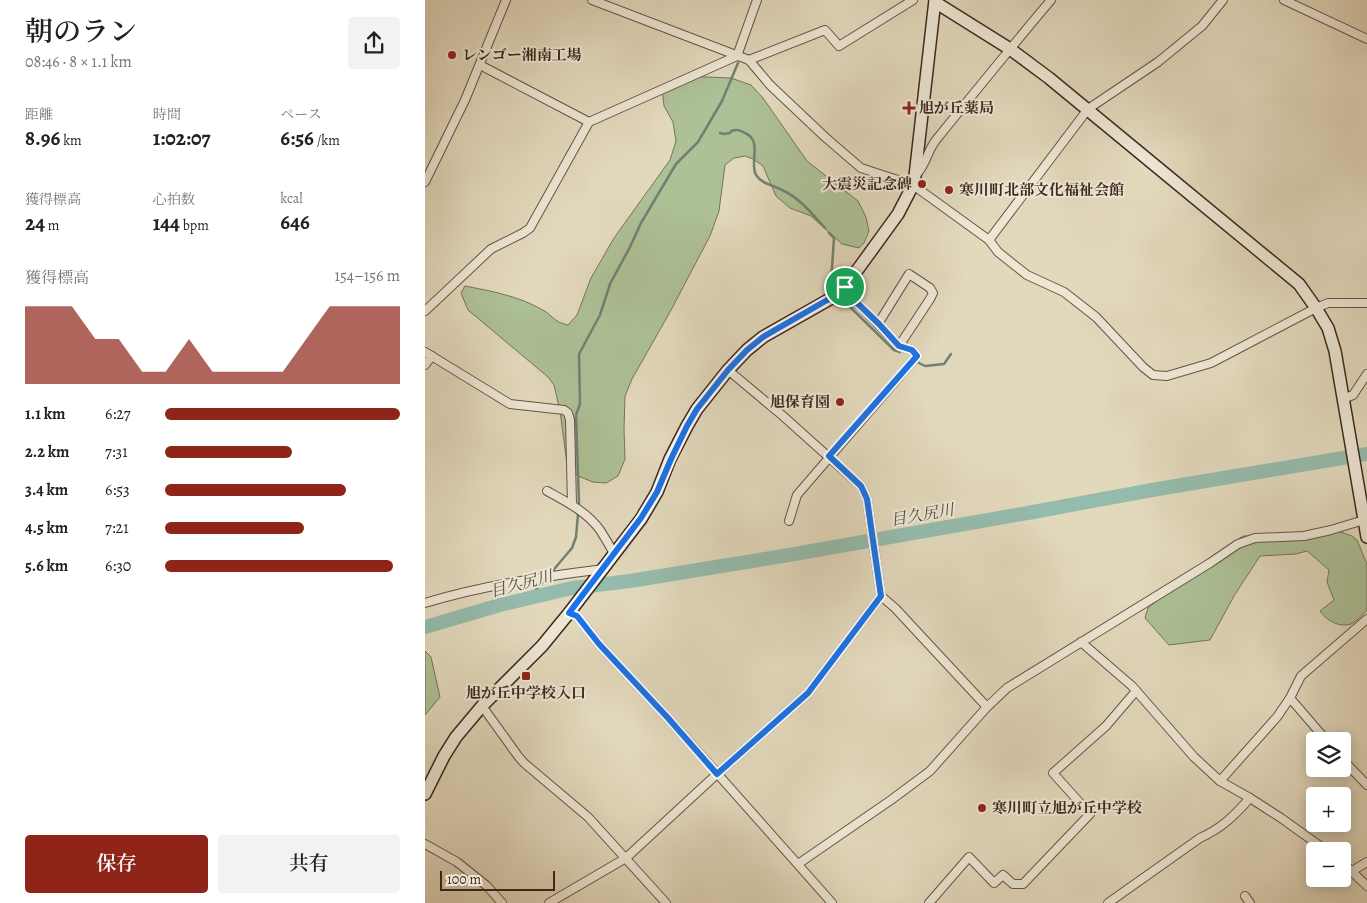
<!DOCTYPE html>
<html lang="ja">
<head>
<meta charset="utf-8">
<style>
	:root { --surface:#fff; --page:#f2f2f2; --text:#222; --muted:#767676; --accent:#8f2418 }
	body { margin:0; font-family:Alegreya,"Noto Serif JP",serif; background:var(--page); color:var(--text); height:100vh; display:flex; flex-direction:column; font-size:19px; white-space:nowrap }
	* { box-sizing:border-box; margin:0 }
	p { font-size:16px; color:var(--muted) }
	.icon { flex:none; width:28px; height:28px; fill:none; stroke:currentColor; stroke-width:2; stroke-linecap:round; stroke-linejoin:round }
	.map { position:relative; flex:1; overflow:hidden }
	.side { display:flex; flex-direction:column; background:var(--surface); width:425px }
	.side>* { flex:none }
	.buttons { position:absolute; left:881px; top:732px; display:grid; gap:10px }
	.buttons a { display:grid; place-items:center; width:45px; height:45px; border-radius:5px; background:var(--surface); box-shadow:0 2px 12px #0003; font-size:25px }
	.scale { position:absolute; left:15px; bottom:12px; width:115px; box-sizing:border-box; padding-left:5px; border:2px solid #3d271e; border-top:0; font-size:14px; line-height:18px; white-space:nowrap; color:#3d271e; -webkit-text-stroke:4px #ece6d3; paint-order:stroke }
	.pin { position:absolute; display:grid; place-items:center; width:42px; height:42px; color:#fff; margin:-21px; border:2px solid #fff; border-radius:50%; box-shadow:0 1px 5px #0007 }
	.round { display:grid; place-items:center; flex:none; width:52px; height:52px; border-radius:5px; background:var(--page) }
	.overview { display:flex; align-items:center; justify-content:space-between; height:85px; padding:0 25px }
	h1 { font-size:28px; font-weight:600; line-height:38px }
	.stats { display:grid; grid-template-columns:repeat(3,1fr); gap:8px; height:85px; padding:5px 25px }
	.stats div { display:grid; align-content:center }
	.stats b { font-size:21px; font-weight:600 }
	.stats small { font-size:14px; font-weight:400 }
	.stats p { font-size:14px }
	.chart { height:140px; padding:10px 25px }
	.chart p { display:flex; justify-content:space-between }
	.chart svg { width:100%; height:90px; margin-top:5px; fill:var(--accent); opacity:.7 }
	.cta { display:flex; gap:10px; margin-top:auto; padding:10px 25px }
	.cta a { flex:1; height:58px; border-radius:5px; background:var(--accent); color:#fff; font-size:20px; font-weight:600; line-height:58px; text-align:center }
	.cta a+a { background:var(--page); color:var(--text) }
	ul { padding:0 25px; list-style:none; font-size:16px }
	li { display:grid; grid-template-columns:80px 60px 1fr; align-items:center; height:38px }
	li i { height:12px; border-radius:6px; background:var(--accent) }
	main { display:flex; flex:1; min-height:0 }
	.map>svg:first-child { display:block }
	.green { fill:#adc096; stroke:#75745a }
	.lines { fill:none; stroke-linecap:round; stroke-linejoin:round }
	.stream { stroke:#728073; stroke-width:2.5 }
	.river { stroke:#95bbac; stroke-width:14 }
	.street-casing { stroke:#665346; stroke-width:10 }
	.secondary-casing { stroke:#3d271e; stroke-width:14 }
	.street { stroke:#ece6d3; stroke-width:8 }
	.secondary { stroke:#ece6d3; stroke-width:11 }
	.route-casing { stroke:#fff; stroke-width:10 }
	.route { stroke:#1a73e8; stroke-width:6 }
	.poi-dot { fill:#8f2418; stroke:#ece6d3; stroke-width:2 }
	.labels { text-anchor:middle; stroke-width:4; stroke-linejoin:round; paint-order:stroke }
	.poi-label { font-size:15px; font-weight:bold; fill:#3d271e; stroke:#ece6d3; text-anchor:start }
	.water-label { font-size:16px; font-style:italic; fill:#534c42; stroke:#ece6d3 }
</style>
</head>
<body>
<main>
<section class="side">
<div class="overview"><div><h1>朝のラン</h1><p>08:46 · 8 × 1.1 km</p></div><a class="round"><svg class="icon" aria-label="share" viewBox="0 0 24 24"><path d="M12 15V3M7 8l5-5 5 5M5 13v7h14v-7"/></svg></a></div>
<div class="stats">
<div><p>距離</p><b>8.96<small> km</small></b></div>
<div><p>時間</p><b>1:02:07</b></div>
<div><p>ペース</p><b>6:56<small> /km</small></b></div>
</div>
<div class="stats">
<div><p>獲得標高</p><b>24<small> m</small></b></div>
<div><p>心拍数</p><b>144<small> bpm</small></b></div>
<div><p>kcal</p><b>646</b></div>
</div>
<div class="chart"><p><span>獲得標高</span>154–156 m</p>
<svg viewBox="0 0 160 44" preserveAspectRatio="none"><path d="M0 44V6L10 6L20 6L30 22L40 22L50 38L60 38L70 22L80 38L90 38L100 38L110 38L120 22L130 6L140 6L150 6L160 6V44z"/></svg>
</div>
<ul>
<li><b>1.1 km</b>6:27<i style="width:100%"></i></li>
<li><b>2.2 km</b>7:31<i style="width:54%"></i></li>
<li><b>3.4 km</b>6:53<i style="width:77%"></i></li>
<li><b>4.5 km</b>7:21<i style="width:59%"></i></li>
<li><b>5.6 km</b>6:30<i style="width:97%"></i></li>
</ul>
<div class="cta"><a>保存</a><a>共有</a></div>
</section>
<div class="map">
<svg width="942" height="903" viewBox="0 0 942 903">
	<rect width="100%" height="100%" fill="#e2d8bc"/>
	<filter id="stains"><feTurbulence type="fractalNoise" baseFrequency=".004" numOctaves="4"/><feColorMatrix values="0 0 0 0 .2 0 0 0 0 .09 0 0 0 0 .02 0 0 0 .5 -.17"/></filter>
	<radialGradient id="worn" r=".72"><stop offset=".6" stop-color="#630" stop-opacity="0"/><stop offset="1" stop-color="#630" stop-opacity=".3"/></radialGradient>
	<g class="green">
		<path d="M256 76 306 78 326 85 338 98 382 161 433 201 441 217 444 231 439 243 434 248 417 244 386 216 365 208 351 196 338 166 328 159 320 156 309 158 300 165 294 211 285 236 245 312 207 379 200 396 199 429 200 459 193 476 181 483 168 482 153 476 142 464 135 411 129 385 123 377 43 310 36 293 40 286C66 291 93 296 116 309 128 315 128 322 143 325L152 315 166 278 189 238 245 160 251 141 248 122 239 106 237 88Z"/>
		<path d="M913 531 927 536 932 540 942 564V610C938 614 932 621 926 624 914 628 901 620 895 611L909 600 902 582 904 570 882 551 871 554 835 556 809 596 785 640 744 645 720 618 723 608 778 563 818 536H865Z"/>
		<polygon points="0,651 6,657 15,697 0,715"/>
	</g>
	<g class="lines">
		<g class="stream">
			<path d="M295 133 299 134 305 133 306 131C312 129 315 130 320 133 338 141 324 162 331 175 337 184 348 185 357 190 375 198 387 214 400 228"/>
			<polyline points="404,233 409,238 406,283 409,288"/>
			<polyline points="422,304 469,350 475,352"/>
			<polyline points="492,362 500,366 519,364 526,354"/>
			<polyline points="125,574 147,548 151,537 154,503 151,415 155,404 154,354 175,315 185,284 205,247 216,223 251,164 273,142 297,101 313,63"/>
			<polyline points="103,598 120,580"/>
		</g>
		<polyline class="river" points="0,627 75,605 147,588 205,581 358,556 608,512 727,490 942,454"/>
		<g class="street-casing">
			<g id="street">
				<polyline points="167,0 324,60 345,85 400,137 436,168 488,185 564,240 573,252 602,275 639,292 671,317 718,367 728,375 742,376 786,363 891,308 903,303 942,303"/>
				<polyline points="859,0 942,39"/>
				<polyline points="324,60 400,30 414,46 488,0"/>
				<polyline points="55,65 164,122"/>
				<path d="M490 176C501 166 502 151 511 140 549 93 587 46 626 0"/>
				<polyline points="0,182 40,100 81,0"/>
				<polyline points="564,240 663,109 733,62 777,26 798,0"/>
				<polyline points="0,311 66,249 98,233 105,228 164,122 312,56 332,0"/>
				<polyline points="453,324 484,274 505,288 508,293 505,299 474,346"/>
				<polyline points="0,352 85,404 139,410 143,413 145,420 147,504"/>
				<polyline points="0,365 7,356"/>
				<polyline points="303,370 358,416 436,486 442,499 456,596 470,608 562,707"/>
				<polyline points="918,399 928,395 942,374"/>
				<path d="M122 491C142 502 162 512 175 530 180 538 185 546 189 554"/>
				<polyline points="364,521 372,495 492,356 487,350 474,346 453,324 427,298 420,287"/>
				<path d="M0 603C58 585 118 577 178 569"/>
				<polyline points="144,613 152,616 174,644 243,718 407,903"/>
				<polyline points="656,642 707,686 769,757 795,781 825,798"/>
				<polyline points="865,698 902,741"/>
				<polyline points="57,706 93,756 99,763 163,817 241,903"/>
				<polyline points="918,760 942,785"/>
				<polyline points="795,781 852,717 865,698 876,676 942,619"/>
				<polyline points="0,844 32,862 62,886 77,903"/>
				<polyline points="918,863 942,886"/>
				<polyline points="373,864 466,800 505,771 562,707 582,688 785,563 813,544 830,538 879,536 906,530 939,520"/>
				<polyline points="927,871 942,862"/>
				<polyline points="820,896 825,903"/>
				<polyline points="124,903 201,858 292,774 383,693 456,596"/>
				<polyline points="504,903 544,857 569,883 578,875 588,884 598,884 665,814 628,773 681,726 711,691"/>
				<path d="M683 903 775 838C797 828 809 816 825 798L856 818 902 851"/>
			</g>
		</g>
		<g class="secondary-casing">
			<g id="secondary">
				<polyline points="510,2 585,49 624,78 874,284 891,308 903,328 910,351 942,537"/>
				<polyline points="0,794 19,756 31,737 57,706 117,646 144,613 216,519 232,492 245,459 262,426 272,409 303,370 322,350 338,337 405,299 420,287 473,214 488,185 490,176 510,0"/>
			</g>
		</g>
		<use href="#street" class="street"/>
		<use href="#secondary" class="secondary"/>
	</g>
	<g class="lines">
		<g class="route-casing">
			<polygon id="route" points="420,287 427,298 454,324 474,346 487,350 492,356 404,456 436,486 442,499 456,596 383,693 292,774 243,718 174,644 152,616 144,613 216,518 232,492 246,459 262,426 272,409 303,370 322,350 338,337 404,299"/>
		</g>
		<use href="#route" class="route"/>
	</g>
	<g class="poi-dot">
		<circle cx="27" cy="55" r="5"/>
		<path d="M481.5 100.5h5v5h5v5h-5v5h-5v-5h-5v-5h5z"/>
		<circle cx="497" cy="184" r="5"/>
		<circle cx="524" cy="190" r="5"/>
		<circle cx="415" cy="402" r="5"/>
		<rect x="96" y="671" width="10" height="10" rx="2.5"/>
		<circle cx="557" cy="808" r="5"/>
	</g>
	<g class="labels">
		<g class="poi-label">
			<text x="37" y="60">レンゴー湘南工場</text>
			<text x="494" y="113">旭が丘薬局</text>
			<text x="487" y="189" text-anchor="end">大震災記念碑</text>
			<text x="534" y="195">寒川町北部文化福祉会館</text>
			<text x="405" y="407" text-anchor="end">旭保育園</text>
			<text x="101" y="698" text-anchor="middle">旭が丘中学校入口</text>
			<text x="567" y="813">寒川町立旭が丘中学校</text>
		</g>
		<g class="water-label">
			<text transform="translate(497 514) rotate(-10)" y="6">目久尻川</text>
			<text transform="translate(96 583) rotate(-15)" y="6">目久尻川</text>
		</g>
	</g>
	<rect width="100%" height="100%" filter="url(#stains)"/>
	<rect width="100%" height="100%" fill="url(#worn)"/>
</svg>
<div class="buttons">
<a><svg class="icon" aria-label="layers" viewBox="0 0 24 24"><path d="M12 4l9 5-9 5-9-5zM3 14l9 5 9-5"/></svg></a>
<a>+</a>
<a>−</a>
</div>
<div class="scale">100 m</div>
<div class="pin" style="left:420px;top:287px;background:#1e9e55"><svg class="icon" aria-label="arrive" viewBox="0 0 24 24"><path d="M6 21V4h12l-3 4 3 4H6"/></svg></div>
</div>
</main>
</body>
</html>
